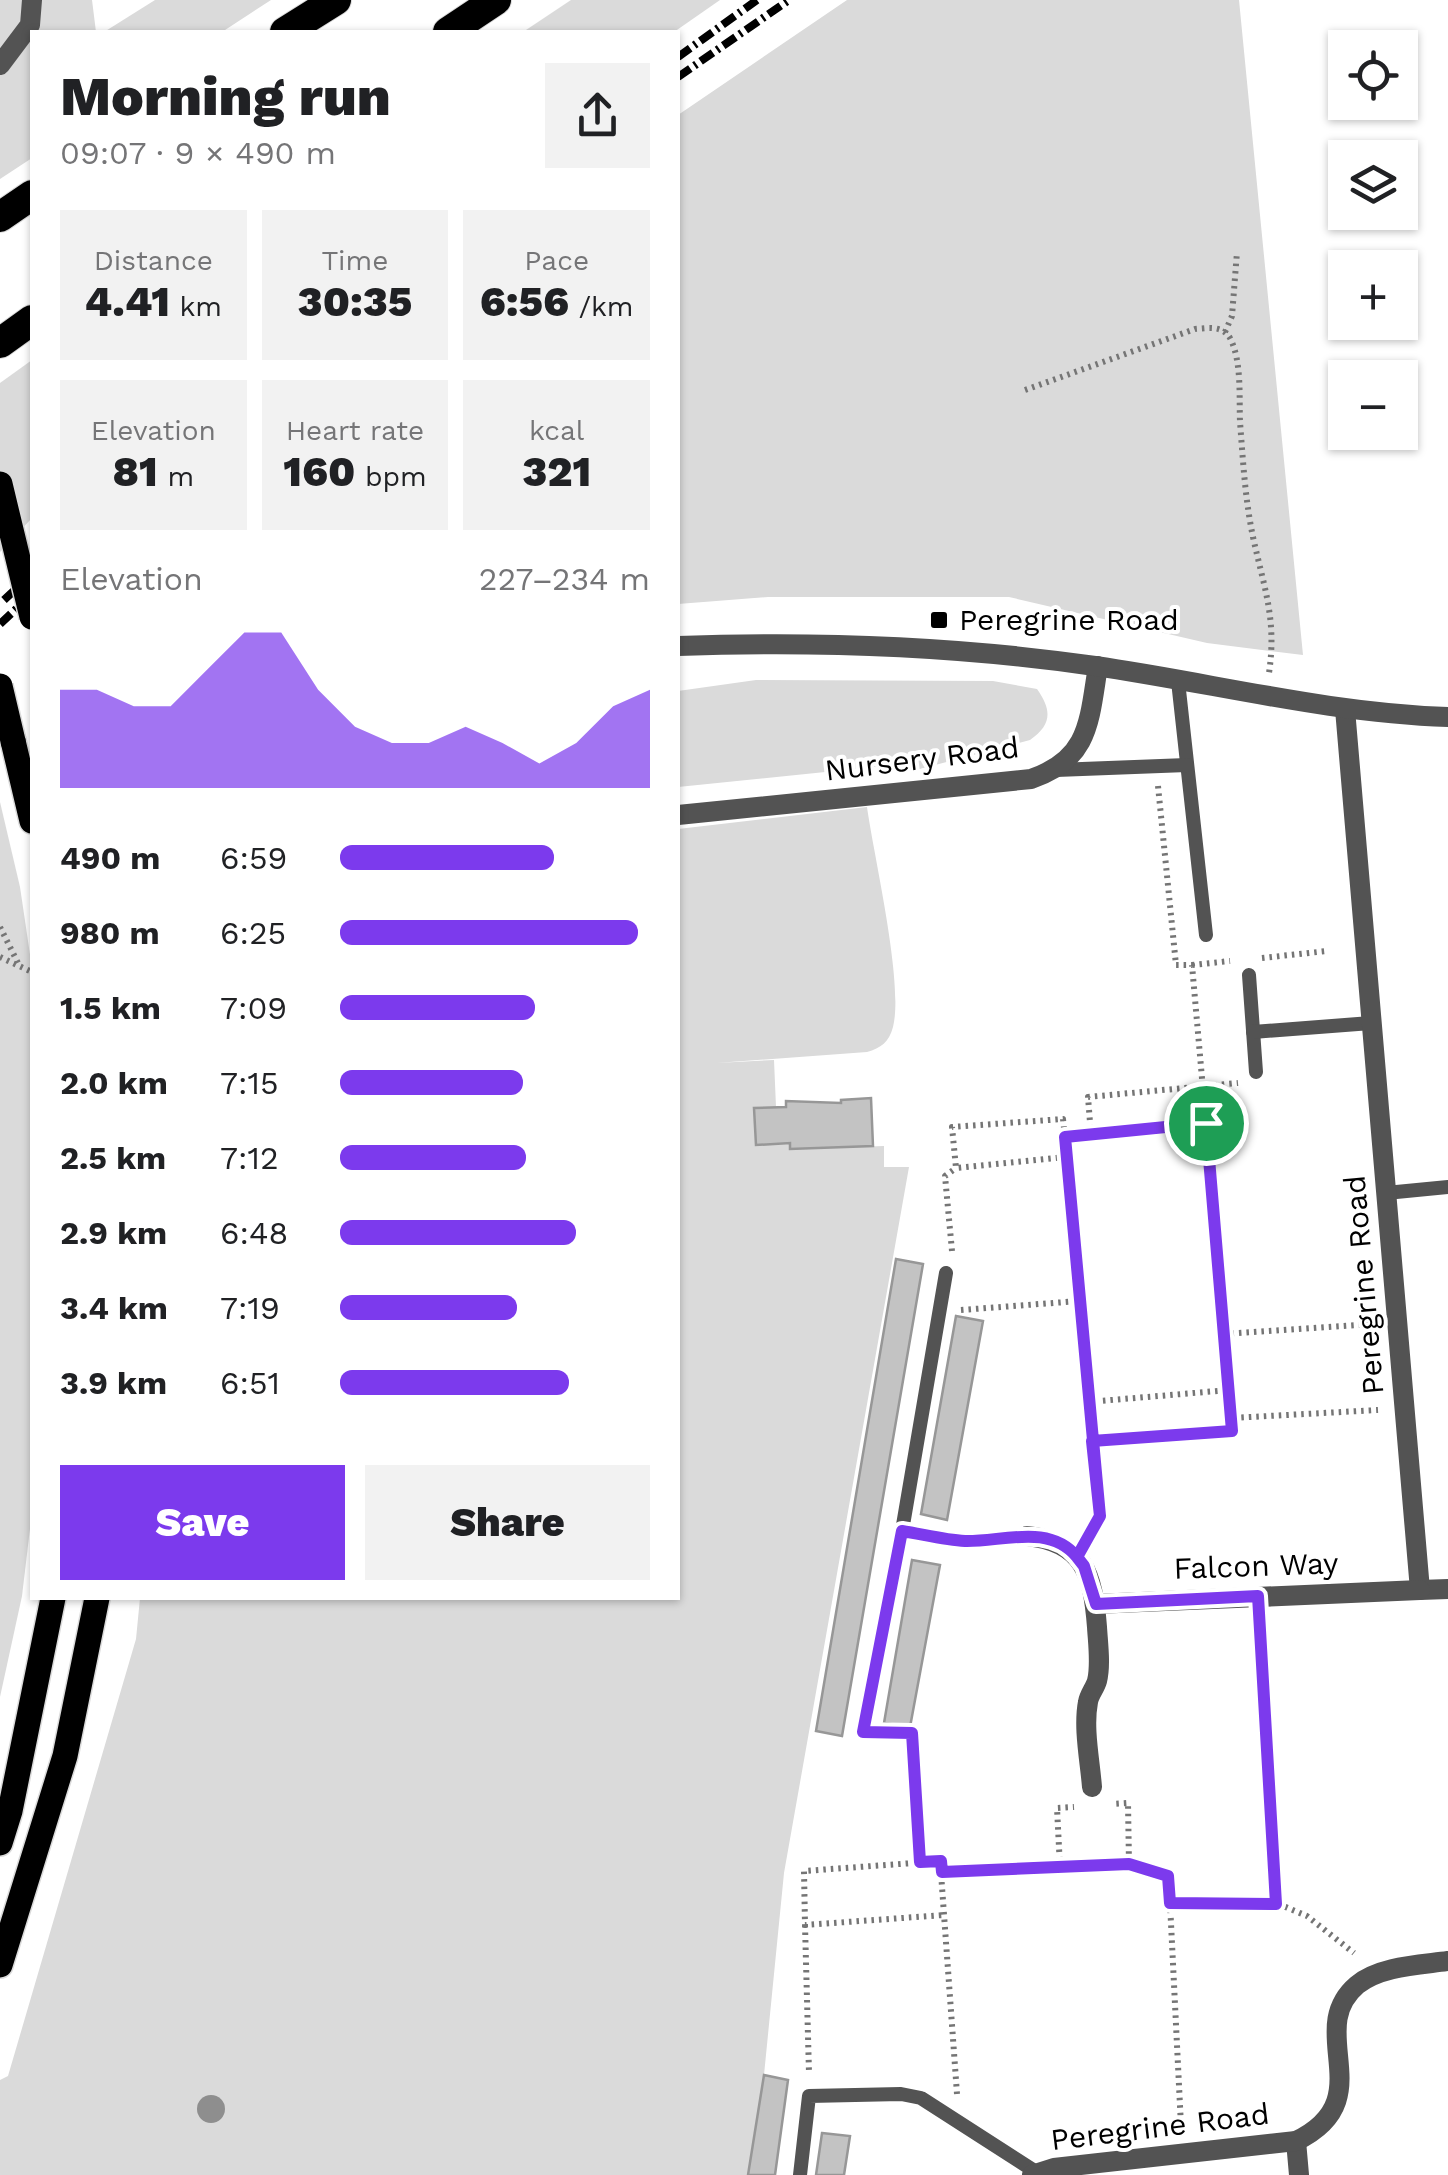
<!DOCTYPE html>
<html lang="en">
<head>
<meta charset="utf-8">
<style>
	:root { --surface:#fff; --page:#f2f2f2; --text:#202124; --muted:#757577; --accent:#7c3aed }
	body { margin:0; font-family:"Work Sans",sans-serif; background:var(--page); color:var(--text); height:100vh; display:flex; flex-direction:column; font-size:38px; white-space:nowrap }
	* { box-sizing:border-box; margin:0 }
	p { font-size:32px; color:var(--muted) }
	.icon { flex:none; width:55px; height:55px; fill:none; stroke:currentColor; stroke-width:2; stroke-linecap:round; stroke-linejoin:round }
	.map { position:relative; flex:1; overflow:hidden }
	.panel { position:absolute; left:30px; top:30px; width:650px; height:1570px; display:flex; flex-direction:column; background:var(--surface); border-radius:0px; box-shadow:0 2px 8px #0004 }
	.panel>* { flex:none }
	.controls { position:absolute; left:1328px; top:30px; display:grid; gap:20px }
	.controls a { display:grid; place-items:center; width:90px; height:90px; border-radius:0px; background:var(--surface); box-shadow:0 2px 8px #0004; font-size:50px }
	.pin { position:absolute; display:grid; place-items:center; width:85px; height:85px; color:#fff; margin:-42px; border:5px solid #fff; border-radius:50%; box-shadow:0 2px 10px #0007 }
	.round { display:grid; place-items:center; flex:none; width:105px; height:105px; border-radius:0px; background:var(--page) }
	.summary { display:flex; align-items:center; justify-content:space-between; height:170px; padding:0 30px }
	h1 { font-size:55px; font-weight:800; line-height:75px }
	.stats { display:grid; grid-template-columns:repeat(3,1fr); gap:15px; height:170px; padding:10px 30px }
	.stats div { display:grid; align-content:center; border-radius:0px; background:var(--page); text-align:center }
	.stats b { font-size:42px; font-weight:800 }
	.stats small { font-size:28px; font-weight:400 }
	.stats p { font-size:28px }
	.chart { height:280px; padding:20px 30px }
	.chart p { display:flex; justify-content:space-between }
	.chart svg { width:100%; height:180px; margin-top:10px; fill:var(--accent); opacity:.7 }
	.action { display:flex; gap:20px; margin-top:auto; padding:20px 30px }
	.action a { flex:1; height:115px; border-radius:0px; background:var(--accent); color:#fff; font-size:40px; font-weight:800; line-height:115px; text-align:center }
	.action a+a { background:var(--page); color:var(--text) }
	ul { padding:0 30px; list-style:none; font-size:32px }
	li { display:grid; grid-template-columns:160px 120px 1fr; align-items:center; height:75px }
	li i { height:25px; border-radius:12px; background:var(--accent) }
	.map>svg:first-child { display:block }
	.green { fill:#dadada }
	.building { fill:#c3c3c3; stroke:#979797; stroke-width:2.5 }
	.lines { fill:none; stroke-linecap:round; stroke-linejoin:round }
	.primary-casing { stroke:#dbdbdb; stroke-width:28 }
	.motorway-casing { stroke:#dbdbdb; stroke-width:32 }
	.path { stroke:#757575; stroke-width:6; stroke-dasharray:2.5 5; stroke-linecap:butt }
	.service { stroke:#535353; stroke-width:14 }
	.minor { stroke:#535353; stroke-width:20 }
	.tertiary { stroke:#535353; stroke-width:20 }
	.primary { stroke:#000; stroke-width:25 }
	.motorway { stroke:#000; stroke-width:30 }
	.rail { stroke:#000; stroke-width:8; stroke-dasharray:15 5 2.5 5; stroke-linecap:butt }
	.primary-bridge-casing { stroke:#dbdbdb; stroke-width:28; stroke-linecap:butt }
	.primary-bridge { stroke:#000; stroke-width:25 }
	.tree { fill:#8e8e8e }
	.route-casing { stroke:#fff; stroke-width:20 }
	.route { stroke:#7c3aed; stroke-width:12 }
	.poi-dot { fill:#000; stroke:#fff; stroke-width:4 }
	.labels { text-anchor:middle; stroke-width:8; stroke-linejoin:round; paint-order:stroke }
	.poi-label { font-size:30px; fill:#000; stroke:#fff; text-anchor:start }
	.street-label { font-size:30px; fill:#000; stroke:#fff }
</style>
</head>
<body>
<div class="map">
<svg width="1448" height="2175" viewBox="0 0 1448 2175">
	<rect width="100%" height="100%" fill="#fff"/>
	<g class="green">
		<polygon points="0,0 92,0 96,32 32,32 32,158 0,179"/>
		<polygon points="155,0 271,0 222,32 104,32"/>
		<polygon points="571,0 720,0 674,32 523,32"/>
		<polygon points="847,0 1239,0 1303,655 1207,643 1009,597 768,597 678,604 678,115"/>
		<polygon points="32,360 32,518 0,552 0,383"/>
		<path d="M756 680 993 681 1037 689C1052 710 1052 725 1030 740L920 769 874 767 678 787V691Z"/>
		<polygon points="0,802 20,887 32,968 32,1512 22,1596 0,1697"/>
		<path d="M867 807C874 857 904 983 893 1027 889 1042 881 1048 867 1052L716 1063 774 1060 776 1107 755 1108 756 1145 790 1143 791 1149 884 1146V1167H909L784 1873 764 2075 748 2175H0V2080L8 2076 136 1639 140 1598H678V829Z"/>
	</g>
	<g class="building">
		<polygon points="871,1098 873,1146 790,1149 790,1143 756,1145 754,1108 786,1107 786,1101 841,1103 841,1100"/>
		<polygon points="896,1259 923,1264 842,1736 816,1731"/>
		<polygon points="956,1316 983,1321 947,1520 921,1514"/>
		<polygon points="912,1560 940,1565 910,1727 884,1723"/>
		<polygon points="764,2075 788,2080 775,2175 748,2175"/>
		<polygon points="822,2133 850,2136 844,2175 816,2175"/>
	</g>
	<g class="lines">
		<g class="primary-casing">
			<g id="primary">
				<polyline points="13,741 32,821"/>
				<polyline points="0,1843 10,1811 53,1598"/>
				<polyline points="0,1965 65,1756 97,1598"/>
			</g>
		</g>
		<g class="motorway-casing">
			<g id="motorway">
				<polyline points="285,32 336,0"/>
				<polyline points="448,32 496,0"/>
				<polyline points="0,217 32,195"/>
				<polyline points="0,343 32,320"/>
			</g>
		</g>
		<g class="path">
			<polyline points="1225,332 1232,316 1237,252"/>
			<path d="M1025 390 1195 329C1208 328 1222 325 1230 338 1242 361 1239 397 1240 422 1243 460 1245 499 1253 537 1264 588 1277 619 1269 673"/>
			<polyline points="1158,786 1176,965 1192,965 1232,1418 1378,1410"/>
			<polyline points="0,927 19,965"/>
			<polyline points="0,957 32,972"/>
			<polyline points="1262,958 1327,951"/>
			<polyline points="1192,965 1230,961"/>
			<polyline points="1206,1123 1065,1137 1063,1119 952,1127 956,1168 1066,1157 1092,1441 1232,1431 1232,1418"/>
			<polyline points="1091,1135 1088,1097 1238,1083"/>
			<polyline points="1065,1137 1066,1157"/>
			<polyline points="952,1251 945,1176 956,1168"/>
			<polyline points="961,1310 1079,1301"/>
			<polyline points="1224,1334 1373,1324"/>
			<polyline points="1088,1402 1229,1390"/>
			<polyline points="1089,1536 1100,1515 1092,1441"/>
			<polyline points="1259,1621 1276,1903 1307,1916 1354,1953"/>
			<polyline points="882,1732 912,1733 920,1863"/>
			<polyline points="1129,1864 1167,1876 1170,1903 1276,1903"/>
			<polyline points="1060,1867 1057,1808 1074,1807"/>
			<polyline points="941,1873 941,1861 804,1871 805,1925 944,1915"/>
			<polyline points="1170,1903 1181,2126"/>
			<polyline points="805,1925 809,2073"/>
			<polyline points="957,2094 941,1873 1129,1864 1128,1803 1112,1804"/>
		</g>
		<g class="service">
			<polyline points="1178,681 1206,935"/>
			<polyline points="1056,770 1187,765"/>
			<polyline points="1249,975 1256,1072"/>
			<polyline points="1253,1032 1371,1023"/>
			<polyline points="1386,1193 1448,1187"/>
			<polyline points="902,1531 964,1541 1027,1536"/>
			<polyline points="864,1719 902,1531 946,1273"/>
			<polyline points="800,2175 809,2096 901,2094 921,2098 1036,2172"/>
		</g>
		<g class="minor">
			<polyline points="0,65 30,25 32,0"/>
			<polyline points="1345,709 1420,1590 1448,1589"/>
			<path d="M678 815 1031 779C1090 759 1089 721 1098 666"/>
			<path d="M1027 1536C1084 1542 1093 1574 1097 1627 1098 1644 1101 1665 1097 1681 1095 1688 1089 1695 1088 1702 1083 1728 1090 1761 1092 1787"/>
			<polyline points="1095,1604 1420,1590"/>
			<polyline points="1296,2141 1299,2175"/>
			<path d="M1032 2175 1054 2168 1296 2141C1383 2099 1303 2031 1357 1985 1380 1966 1420 1965 1448 1961"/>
		</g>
		<path class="tertiary" d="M678 646C816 641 957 646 1095 666 1213 683 1328 713 1448 717"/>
		<use href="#primary" class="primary"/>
		<use href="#motorway" class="motorway"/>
		<g class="rail">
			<polyline points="678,57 757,0"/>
			<polyline points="678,77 789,0"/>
			<polyline points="4,600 32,574"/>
			<polyline points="0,624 32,594"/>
		</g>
		<g class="primary-bridge-casing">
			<g id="primary-bridge">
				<polyline points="0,484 32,617"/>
				<polyline points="0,686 13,741"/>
			</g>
		</g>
		<use href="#primary-bridge" class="primary-bridge"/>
	</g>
	<circle class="tree" cx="211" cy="2109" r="14"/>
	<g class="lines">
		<g class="route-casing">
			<path id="route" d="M1206 1123 1065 1137 1100 1516 1077 1557 1084 1566 1096 1604 1258 1596 1276 1904 1170 1903 1168 1876 1129 1864 942 1872 941 1861 920 1862 912 1733 863 1732 902 1531C922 1534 944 1540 965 1541 1002 1542 1049 1523 1077 1557L1100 1516 1092 1441 1232 1431 1206 1123"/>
		</g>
		<use href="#route" class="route"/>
	</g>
	<rect class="poi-dot" x="929" y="610" width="20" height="20" rx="5"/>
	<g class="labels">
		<g class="poi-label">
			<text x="959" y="630">Peregrine Road</text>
		</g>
		<g class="street-label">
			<text transform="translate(922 759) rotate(-7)" y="10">Nursery Road</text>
			<text transform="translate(1364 1285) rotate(-95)" y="10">Peregrine Road</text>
			<text transform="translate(1256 1566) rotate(-2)" y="10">Falcon Way</text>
			<text transform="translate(1160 2127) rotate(-7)" y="10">Peregrine Road</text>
		</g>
	</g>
</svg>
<div class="controls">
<a><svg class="icon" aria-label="locate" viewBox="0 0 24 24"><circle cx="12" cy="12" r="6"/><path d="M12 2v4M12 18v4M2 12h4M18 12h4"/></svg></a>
<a><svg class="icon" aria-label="layers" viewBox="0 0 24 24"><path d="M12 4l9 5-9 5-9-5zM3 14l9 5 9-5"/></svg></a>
<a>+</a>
<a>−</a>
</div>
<div class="pin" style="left:1206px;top:1123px;background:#1e9e55"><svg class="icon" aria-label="arrive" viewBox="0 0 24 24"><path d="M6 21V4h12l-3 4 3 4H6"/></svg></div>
<section class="panel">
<div class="summary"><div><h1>Morning run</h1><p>09:07 · 9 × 490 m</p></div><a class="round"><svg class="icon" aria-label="share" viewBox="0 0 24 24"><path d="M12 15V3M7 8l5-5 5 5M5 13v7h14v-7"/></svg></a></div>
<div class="stats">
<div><p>Distance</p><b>4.41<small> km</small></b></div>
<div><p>Time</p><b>30:35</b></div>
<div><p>Pace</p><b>6:56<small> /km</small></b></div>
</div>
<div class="stats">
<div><p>Elevation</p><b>81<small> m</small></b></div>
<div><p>Heart rate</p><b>160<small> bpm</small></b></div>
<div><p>kcal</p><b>321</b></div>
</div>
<div class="chart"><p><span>Elevation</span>227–234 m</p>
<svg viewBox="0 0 160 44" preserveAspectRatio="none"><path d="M0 44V20L10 20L20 24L30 24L40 15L50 6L60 6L70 20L80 29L90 33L100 33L110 29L120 33L130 38L140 33L150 24L160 20V44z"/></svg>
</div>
<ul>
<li><b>490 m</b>6:59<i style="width:69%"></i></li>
<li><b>980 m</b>6:25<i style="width:96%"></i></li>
<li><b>1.5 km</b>7:09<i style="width:63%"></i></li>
<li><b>2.0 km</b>7:15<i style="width:59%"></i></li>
<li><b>2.5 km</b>7:12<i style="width:60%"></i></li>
<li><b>2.9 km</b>6:48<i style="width:76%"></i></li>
<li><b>3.4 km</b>7:19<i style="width:57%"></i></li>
<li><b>3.9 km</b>6:51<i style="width:74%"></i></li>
</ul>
<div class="action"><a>Save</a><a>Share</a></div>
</section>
</div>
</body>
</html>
